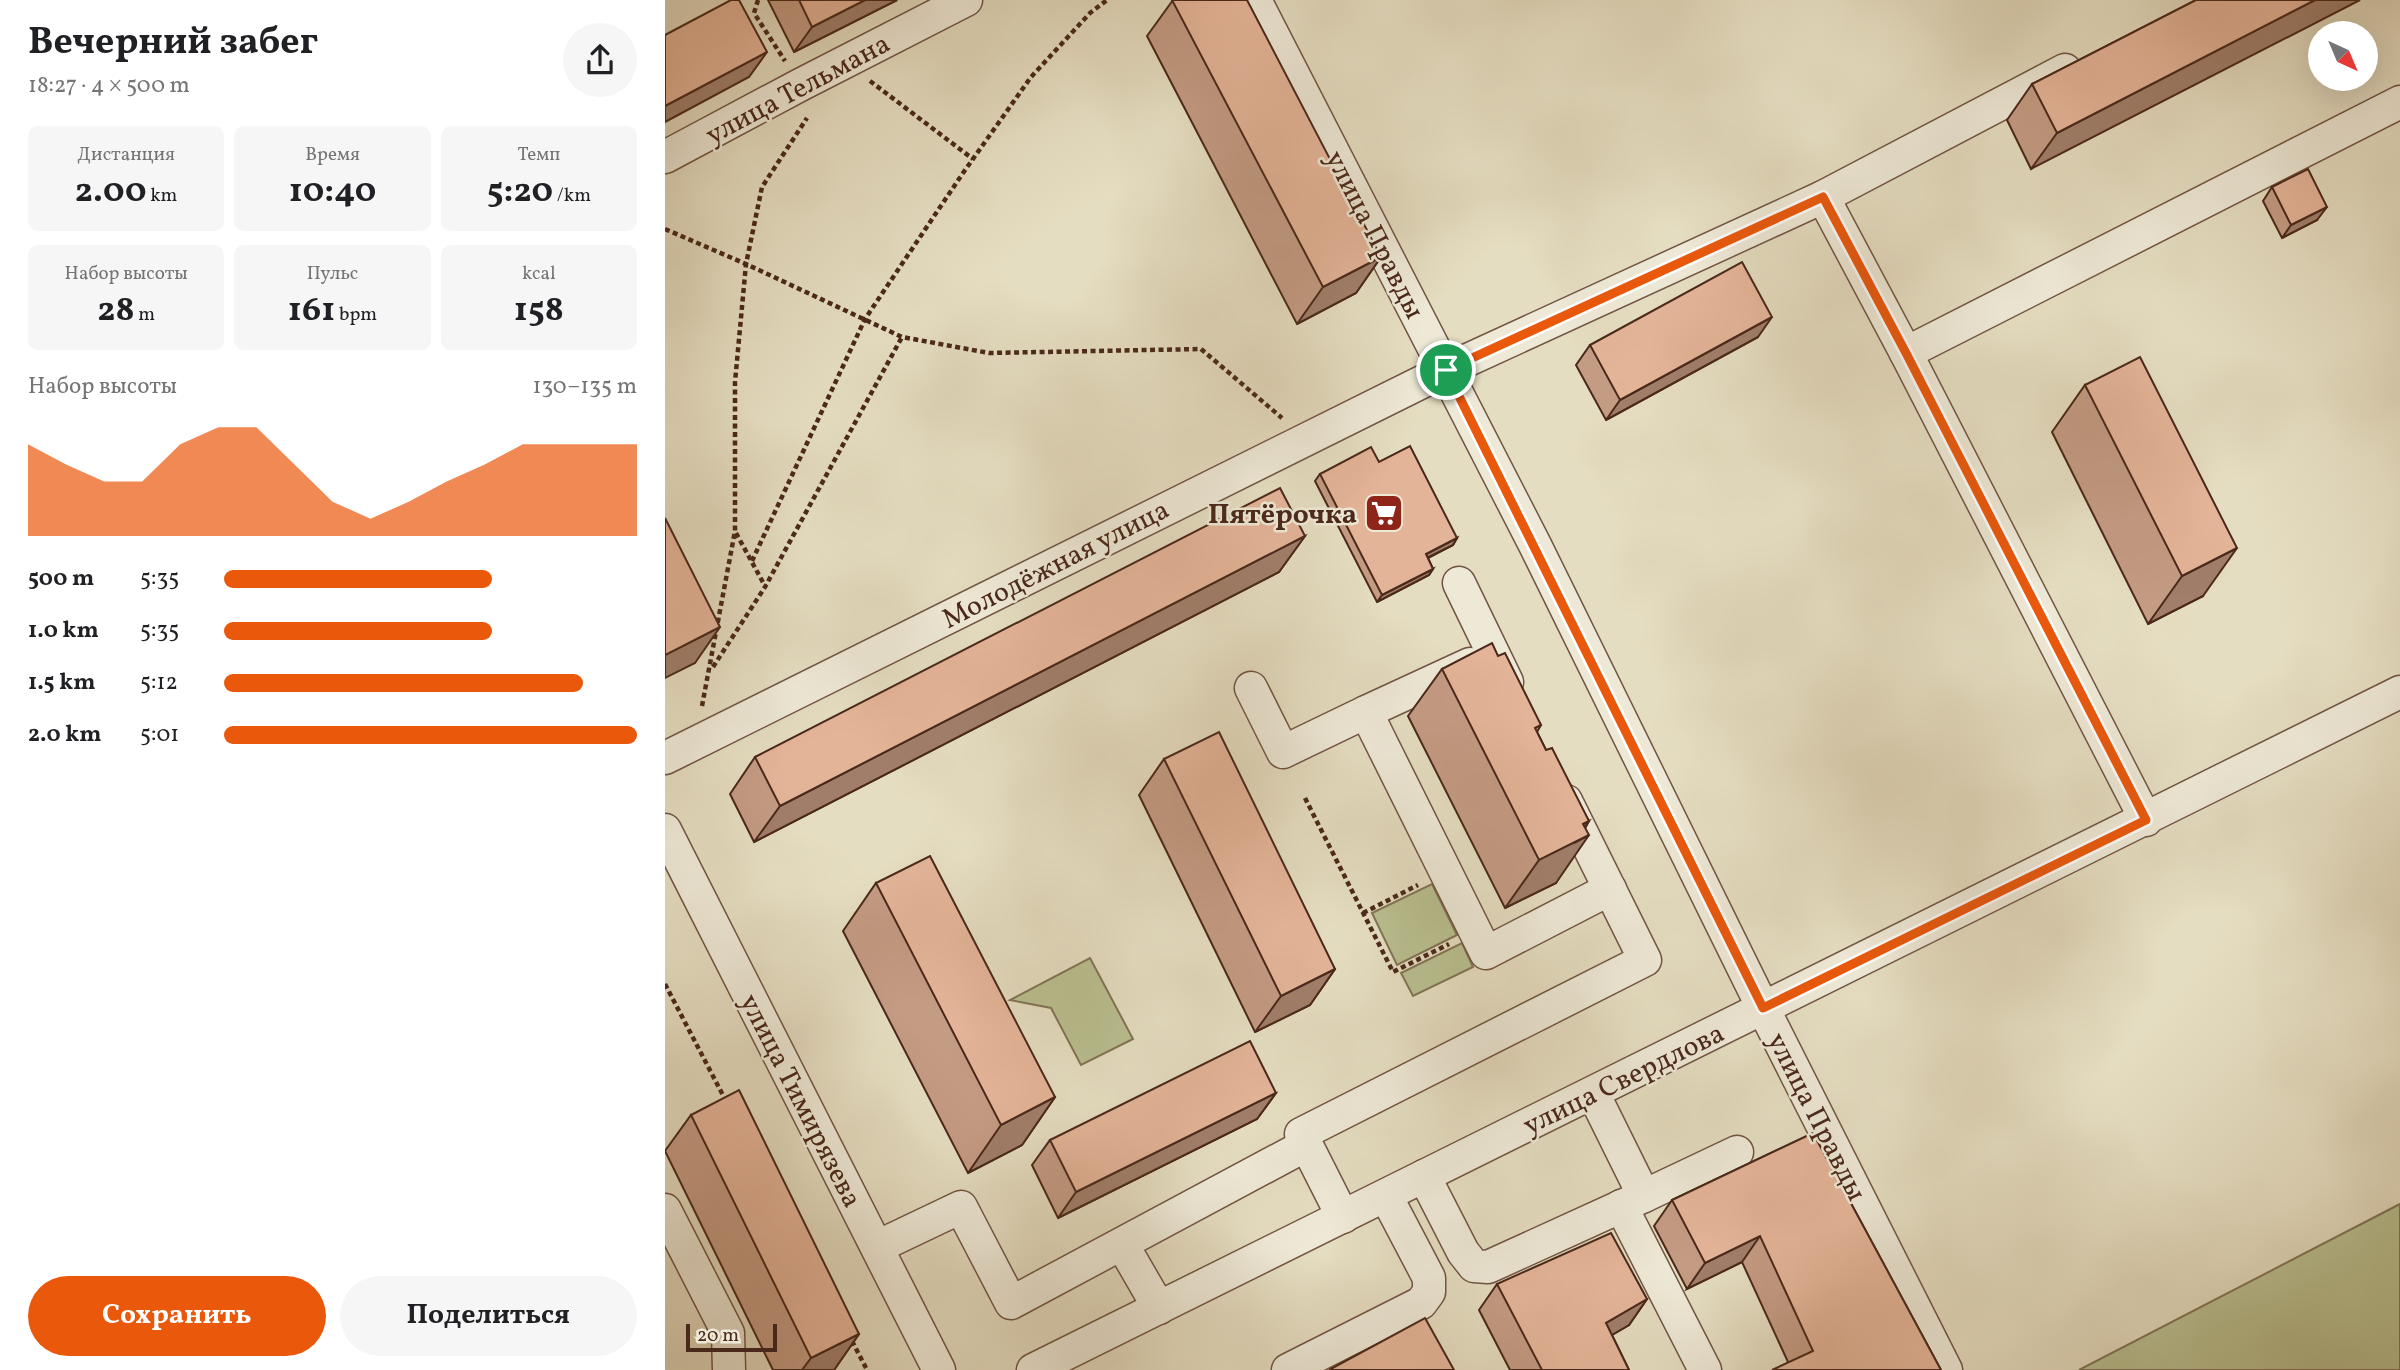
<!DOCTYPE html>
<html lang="ru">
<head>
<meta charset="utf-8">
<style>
	:root { --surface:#fff; --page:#f6f6f6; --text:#202124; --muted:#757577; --accent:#ea580c }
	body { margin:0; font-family:Vollkorn,serif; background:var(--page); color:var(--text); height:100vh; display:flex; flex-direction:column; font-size:26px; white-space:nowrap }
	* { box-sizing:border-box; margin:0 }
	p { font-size:23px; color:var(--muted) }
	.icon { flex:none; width:38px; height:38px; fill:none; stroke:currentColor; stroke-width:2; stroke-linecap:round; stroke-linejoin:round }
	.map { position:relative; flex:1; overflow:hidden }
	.drawer { display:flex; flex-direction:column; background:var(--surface); width:665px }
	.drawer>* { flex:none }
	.needle { width:46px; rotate:136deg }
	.controls { position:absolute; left:1643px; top:21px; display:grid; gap:14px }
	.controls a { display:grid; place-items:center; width:70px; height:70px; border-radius:50%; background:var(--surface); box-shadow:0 7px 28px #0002; font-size:35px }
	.scale { position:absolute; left:21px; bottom:18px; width:91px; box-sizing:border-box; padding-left:7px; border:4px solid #4a281a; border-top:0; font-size:19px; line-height:24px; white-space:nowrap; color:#4a281a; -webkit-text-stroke:5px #eee9d7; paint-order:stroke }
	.pin { position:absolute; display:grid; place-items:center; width:60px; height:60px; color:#fff; margin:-30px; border:4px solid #fff; border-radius:50%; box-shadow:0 2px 7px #0007 }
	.round { display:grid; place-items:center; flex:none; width:74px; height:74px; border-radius:37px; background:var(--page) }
	.summary { display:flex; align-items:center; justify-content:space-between; height:119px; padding:0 28px }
	h1 { font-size:38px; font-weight:700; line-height:52px }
	.metrics { display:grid; grid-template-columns:repeat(3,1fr); gap:10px; height:119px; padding:7px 28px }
	.metrics div { display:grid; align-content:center; border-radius:10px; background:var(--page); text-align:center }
	.metrics b { font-size:35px; font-weight:700 }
	.metrics small { font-size:19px; font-weight:400 }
	.metrics p { font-size:19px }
	.chart { height:196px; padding:14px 28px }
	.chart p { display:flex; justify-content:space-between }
	.chart svg { width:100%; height:126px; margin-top:7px; fill:var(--accent); opacity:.7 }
	.button { display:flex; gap:14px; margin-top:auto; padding:14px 28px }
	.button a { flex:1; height:80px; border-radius:42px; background:var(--accent); color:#fff; font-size:28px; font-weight:700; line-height:80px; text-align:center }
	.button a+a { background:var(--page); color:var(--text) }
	ul { padding:0 28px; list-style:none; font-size:23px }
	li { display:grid; grid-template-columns:112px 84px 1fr; align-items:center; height:52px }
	li i { height:18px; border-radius:9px; background:var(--accent) }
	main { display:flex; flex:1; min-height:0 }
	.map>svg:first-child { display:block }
	.green { fill:#b9bf90; stroke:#827455; stroke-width:2 }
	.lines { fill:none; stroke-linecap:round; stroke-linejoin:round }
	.minor-casing { stroke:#715544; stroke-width:35 }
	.path { stroke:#4a281a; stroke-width:4.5; stroke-dasharray:5 3.5; stroke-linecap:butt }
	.minor { stroke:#eee9d7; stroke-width:32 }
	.wall { fill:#c49b83; stroke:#4a281a; stroke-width:2 }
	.shaded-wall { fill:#a07e6a; stroke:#4a281a; stroke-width:2 }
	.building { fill:#e4b498; stroke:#4a281a; stroke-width:2 }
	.route-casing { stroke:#fff; stroke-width:14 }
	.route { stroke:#ea580c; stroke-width:9 }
	.labels { text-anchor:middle; stroke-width:5; stroke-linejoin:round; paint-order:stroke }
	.street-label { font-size:28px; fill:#4a281a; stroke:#eee9d7 }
	.poi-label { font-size:28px; font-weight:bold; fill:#4a281a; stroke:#eee9d7; text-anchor:end }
</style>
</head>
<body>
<main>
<section class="drawer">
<div class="summary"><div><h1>Вечерний забег</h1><p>18:27 · 4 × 500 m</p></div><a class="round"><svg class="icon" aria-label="share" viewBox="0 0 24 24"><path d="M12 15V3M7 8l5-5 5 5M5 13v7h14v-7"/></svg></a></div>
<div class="metrics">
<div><p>Дистанция</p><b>2.00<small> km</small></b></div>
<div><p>Время</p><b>10:40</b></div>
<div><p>Темп</p><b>5:20<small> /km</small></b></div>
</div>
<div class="metrics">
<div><p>Набор высоты</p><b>28<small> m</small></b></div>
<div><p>Пульс</p><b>161<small> bpm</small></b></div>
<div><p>kcal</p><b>158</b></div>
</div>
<div class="chart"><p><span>Набор высоты</span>130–135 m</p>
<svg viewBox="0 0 160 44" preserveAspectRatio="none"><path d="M0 44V12L10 19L20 25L30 25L40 12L50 6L60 6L70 19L80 32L90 38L100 32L110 25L120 19L130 12L140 12L150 12L160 12V44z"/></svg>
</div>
<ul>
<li><b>500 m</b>5:35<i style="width:65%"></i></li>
<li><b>1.0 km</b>5:35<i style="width:65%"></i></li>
<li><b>1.5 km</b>5:12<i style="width:87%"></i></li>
<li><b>2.0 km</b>5:01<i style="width:100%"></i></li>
</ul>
<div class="button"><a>Сохранить</a><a>Поделиться</a></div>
</section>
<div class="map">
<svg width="1735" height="1370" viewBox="0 0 1735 1370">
	<rect width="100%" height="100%" fill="#e5ddc1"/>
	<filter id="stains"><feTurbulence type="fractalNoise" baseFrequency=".00286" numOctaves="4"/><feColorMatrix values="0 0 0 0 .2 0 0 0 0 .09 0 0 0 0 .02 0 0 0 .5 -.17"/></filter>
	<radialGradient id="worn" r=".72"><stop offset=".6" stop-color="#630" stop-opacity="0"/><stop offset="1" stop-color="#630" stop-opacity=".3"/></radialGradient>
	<g class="green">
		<polygon points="767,884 792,935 732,965 707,913"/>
		<polygon points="797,943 808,967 748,996 736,973"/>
		<polygon points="425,958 468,1039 416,1065 386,1008 345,1000"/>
		<polygon points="1735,1204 1735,1370 1414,1370"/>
	</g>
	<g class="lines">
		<g class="minor-casing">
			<g id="minor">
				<polyline points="590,0 870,545 1098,1008 1281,1370"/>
				<polyline points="0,157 135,85 301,0"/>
				<polyline points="1158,197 1241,353 1481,820"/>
				<polyline points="1241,353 1735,102"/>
				<polyline points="794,583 842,682"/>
				<polyline points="805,664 701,712 821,953 945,889"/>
				<polyline points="586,688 618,752 701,712"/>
				<polyline points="0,758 781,370 1158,197 1400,70"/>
				<polyline points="0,830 274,1370"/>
				<polyline points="759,1176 798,1252 809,1266 823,1267 979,1196 928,1093"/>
				<polyline points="979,1196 1072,1152"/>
				<polyline points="956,1206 1040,1370"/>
				<polyline points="0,1210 63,1333 64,1370"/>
				<polyline points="678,1217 636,1134 980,960 901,801"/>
				<polyline points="457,1244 494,1308"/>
				<polyline points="212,1247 296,1207 346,1303 641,1145"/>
				<polyline points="368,1370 1735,692"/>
				<polyline points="623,1370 756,1303 764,1292 764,1278 721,1196"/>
			</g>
		</g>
		<g class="path">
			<polyline points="93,0 89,13 120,61"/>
			<polyline points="205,81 308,159"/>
			<polyline points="0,229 81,264 237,337 324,353 536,349 617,418"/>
			<polyline points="71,533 100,586"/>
			<polyline points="87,561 200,319 298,173 366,77 425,13 442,0"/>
			<polyline points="48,667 100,587 237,337"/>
			<polyline points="37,706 70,531 70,382 81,264 97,187 142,118"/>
			<polyline points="640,798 728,972 784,944"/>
			<polyline points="698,913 753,885"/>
			<polyline points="0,984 61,1101"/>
			<polyline points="187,1341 202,1370"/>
		</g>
		<use href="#minor" class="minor"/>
	</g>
	<g class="wall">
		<polygon points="103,0 232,0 129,52"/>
		<polygon points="508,0 716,257 691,293 632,324 482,36"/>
		<polygon points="1531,0 1366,169 1342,120 1367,84"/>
		<polygon points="1607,187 1652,220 1617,238 1598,201"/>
		<polygon points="1093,337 941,420 911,365 925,345"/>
		<polygon points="1420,385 1538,596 1483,624 1387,432"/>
		<polygon points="714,462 792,538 788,545 763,558 768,569 764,575 712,602 650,481 655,474"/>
		<polygon points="640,536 614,572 89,842 65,794 90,757"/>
		<polygon points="833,656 876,725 872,732 881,750 924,821 891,883 840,908 743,716 777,669"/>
		<polygon points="499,759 670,969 645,1005 590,1032 474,795"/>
		<polygon points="211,883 390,1097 357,1145 303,1173 178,931"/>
		<polygon points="611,1093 592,1119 393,1218 367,1165 385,1140"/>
		<polygon points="26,1115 194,1334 169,1370 108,1370 0,1151"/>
		<polygon points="1148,1133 1276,1370 1123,1362 1077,1262 1022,1289 989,1226 1007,1200"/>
		<polygon points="832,1284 982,1299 964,1325 947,1335 964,1370 845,1370 814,1310"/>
	</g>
	<g class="shaded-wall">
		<polygon points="200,0 232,0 129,52 147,27"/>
		<polygon points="1650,0 1695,0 1366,169 1392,133"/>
		<polygon points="102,52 84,77 0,122 0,106"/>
		<polygon points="1662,207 1652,220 1617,238 1626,225"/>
		<polygon points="716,257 691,293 632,324 658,287"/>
		<polygon points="1107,317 1093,337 941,420 955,400"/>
		<polygon points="640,536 614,572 89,842 115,806"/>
		<polygon points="792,538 788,545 756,561 761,554"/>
		<polygon points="1572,548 1538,596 1483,624 1517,576"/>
		<polygon points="768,569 764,575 712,602 717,595"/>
		<polygon points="55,627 30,663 0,678 0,655"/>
		<polygon points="924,821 909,843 924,835 891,883 840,908 874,860 918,824"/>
		<polygon points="670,969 645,1005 590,1032 616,996"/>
		<polygon points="611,1093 592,1119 393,1218 411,1192"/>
		<polygon points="390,1097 357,1145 303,1173 336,1125"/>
		<polygon points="1095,1236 1077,1262 1022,1289 1040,1263"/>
		<polygon points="982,1299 964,1325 923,1349 941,1323"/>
		<polygon points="194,1334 169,1370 137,1370 146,1358"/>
	</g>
	<g class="building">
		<polygon points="66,0 74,0 102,52 0,106 0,35"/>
		<polygon points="134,0 200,0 147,27"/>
		<polygon points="507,0 582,0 716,257 658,287"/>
		<polygon points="1531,0 1650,0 1392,133 1367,84"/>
		<polygon points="1643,169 1662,207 1626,225 1607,187"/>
		<polygon points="1077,262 1107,317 955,400 925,345"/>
		<polygon points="1475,357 1572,548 1517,576 1420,385"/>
		<polygon points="745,446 792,538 761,554 768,569 717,595 655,474 706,447 714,462"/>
		<polygon points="615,488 640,536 115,806 90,757"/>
		<polygon points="0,518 55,627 0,655"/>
		<polygon points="827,643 833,656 840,653 876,725 870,728 881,750 887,748 924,821 918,824 924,835 874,860 777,669"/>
		<polygon points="554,732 670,969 616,996 499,759"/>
		<polygon points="265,856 390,1097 336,1125 211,883"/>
		<polygon points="585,1041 611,1093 411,1192 385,1140"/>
		<polygon points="74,1090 194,1334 146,1358 26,1115"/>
		<polygon points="1148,1133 1276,1370 1107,1370 1148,1351 1095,1236 1040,1263 1007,1200"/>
		<polygon points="946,1233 982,1299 941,1323 964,1370 877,1370 832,1284"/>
		<polygon points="760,1318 789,1370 664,1370"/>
	</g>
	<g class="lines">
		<g class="route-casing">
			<polygon id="route" points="1158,197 1241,353 1481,820 1098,1008 781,370"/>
		</g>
		<use href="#route" class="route"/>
	</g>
	<defs>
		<g id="supermarket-square" transform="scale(2.0125)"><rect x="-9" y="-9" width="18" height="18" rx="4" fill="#8f2418" stroke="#eee9d7"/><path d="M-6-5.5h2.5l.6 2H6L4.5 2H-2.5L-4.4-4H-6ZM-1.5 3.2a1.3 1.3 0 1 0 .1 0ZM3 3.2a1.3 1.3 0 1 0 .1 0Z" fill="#fff"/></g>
	</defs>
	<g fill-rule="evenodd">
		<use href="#supermarket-square" x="719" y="513"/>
	</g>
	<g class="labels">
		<g class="street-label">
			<text transform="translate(132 88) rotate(-28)" y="10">улица Тельмана</text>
			<text transform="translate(711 234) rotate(63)" y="10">улица Правды</text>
			<text transform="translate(390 563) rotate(-27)" y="10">Молодёжная улица</text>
			<text transform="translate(958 1078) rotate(-26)" y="10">улица Свердлова</text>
			<text transform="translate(137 1100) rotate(63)" y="10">улица Тимирязева</text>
			<text transform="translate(1153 1116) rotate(63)" y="10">улица Правды</text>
		</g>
		<g class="poi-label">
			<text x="692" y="523">Пятёрочка</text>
		</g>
	</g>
	<rect width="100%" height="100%" filter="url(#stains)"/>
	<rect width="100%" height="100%" fill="url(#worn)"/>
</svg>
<div class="controls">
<a><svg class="needle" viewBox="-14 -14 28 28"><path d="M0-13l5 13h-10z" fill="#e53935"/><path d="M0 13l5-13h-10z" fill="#757577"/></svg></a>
</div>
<div class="scale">20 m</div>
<div class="pin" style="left:781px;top:370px;background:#1e9e55"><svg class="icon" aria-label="arrive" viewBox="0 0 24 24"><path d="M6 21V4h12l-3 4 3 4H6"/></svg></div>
</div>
</main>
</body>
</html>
